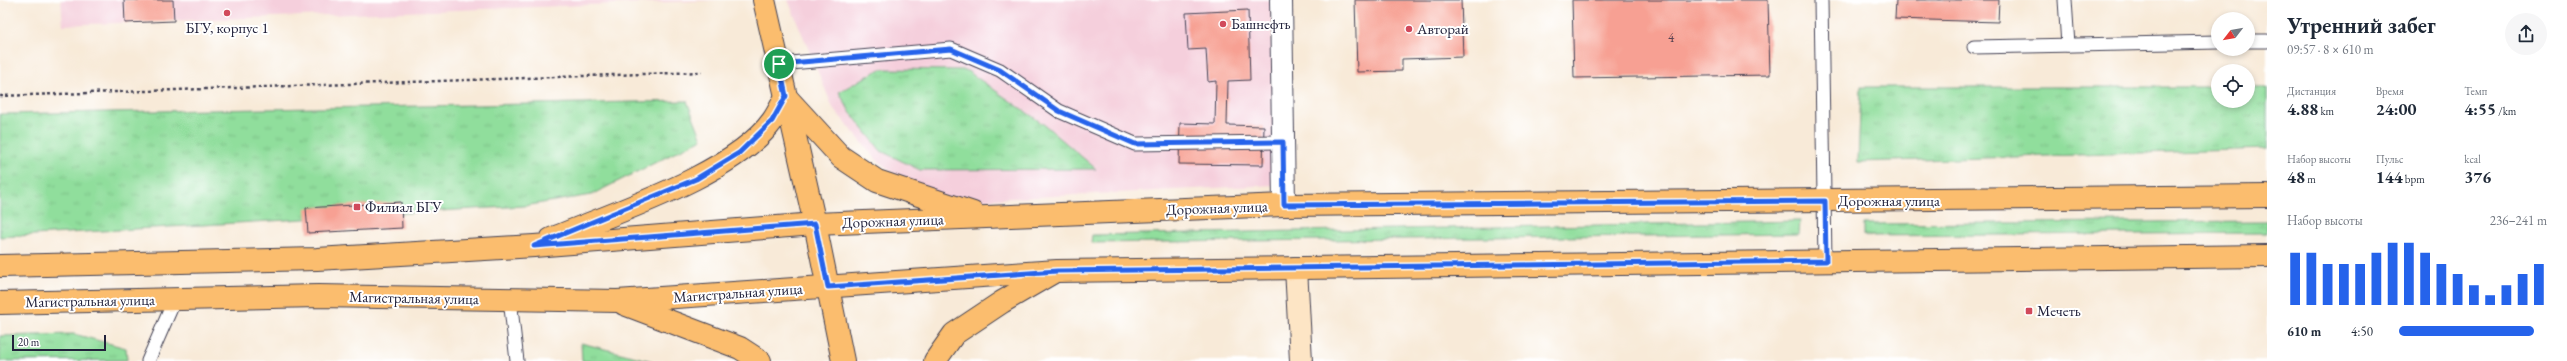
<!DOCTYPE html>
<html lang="ru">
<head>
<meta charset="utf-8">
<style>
	:root { --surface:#fff; --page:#f6f6f7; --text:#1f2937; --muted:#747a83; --accent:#2563eb }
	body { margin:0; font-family:"EB Garamond",serif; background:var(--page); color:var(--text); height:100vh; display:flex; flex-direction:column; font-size:15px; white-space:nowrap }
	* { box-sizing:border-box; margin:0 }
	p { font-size:13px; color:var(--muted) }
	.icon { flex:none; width:22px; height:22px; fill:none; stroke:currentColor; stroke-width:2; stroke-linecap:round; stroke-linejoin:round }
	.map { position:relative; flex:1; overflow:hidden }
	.details { display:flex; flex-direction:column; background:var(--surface); width:300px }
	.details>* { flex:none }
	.needle { width:26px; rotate:239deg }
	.fabs { position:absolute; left:2211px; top:12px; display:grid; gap:8px }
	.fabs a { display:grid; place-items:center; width:44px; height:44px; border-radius:50%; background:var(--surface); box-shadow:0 2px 6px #0003; font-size:20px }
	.scale { position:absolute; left:12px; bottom:10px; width:94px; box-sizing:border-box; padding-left:4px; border:2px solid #22223b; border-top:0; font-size:11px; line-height:14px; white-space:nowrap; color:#22223b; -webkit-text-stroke:3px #fff; paint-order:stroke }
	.pin { position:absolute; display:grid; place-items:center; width:34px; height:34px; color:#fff; margin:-17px; border:2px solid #fff; border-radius:50%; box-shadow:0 1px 4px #0007 }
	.round { display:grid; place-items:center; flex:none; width:42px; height:42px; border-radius:21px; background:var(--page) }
	.head { display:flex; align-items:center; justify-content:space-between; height:68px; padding:0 20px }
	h1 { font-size:22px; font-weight:700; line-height:30px }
	.metrics { display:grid; grid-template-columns:repeat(3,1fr); gap:6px; height:68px; padding:4px 20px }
	.metrics div { display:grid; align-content:center }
	.metrics b { font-size:17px; font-weight:700 }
	.metrics small { font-size:11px; font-weight:400 }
	.metrics p { font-size:11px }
	.chart { height:112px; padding:8px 20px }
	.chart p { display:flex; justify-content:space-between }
	.chart svg { width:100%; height:72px; margin-top:4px; stroke:var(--accent); stroke-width:6 }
	ul { padding:0 20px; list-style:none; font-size:13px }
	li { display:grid; grid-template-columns:64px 48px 1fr; align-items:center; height:30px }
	li i { height:10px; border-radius:5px; background:var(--accent) }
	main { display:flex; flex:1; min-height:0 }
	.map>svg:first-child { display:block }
	.built { fill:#f5cfdc }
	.grass { fill:url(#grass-tufts); stroke:#59806c }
	.building { fill:#f7a093 }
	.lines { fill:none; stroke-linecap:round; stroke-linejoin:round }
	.lane-casing { stroke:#424053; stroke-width:15 }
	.street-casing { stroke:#424053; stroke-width:24 }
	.secondary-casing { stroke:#424053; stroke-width:24 }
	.primary-casing { stroke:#424053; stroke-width:24 }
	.path { stroke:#424053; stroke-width:2.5; stroke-dasharray:3 3; stroke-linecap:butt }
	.lane { stroke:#fff; stroke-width:13 }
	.street { stroke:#fff; stroke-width:22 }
	.secondary { stroke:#fde5c5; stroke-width:22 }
	.primary { stroke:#fbbd6e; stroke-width:22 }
	.route-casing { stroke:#fff; stroke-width:8 }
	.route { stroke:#2563eb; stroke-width:5 }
	.poi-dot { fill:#d1495b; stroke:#fff; stroke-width:1.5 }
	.labels { text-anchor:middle; stroke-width:4; stroke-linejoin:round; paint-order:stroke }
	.number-label { font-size:13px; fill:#574251 }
	.poi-label { font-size:15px; fill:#22223b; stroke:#fff; text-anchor:start }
	.street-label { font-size:15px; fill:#22223b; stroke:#fff }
</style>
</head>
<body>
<main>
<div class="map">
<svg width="2267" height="361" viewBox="0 0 2267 361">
	<defs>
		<pattern id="grass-tufts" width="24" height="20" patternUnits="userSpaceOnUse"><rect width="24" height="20" fill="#90de9c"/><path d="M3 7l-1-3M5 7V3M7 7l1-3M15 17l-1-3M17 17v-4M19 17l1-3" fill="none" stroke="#7cbe87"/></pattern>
	</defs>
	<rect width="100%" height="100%" fill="#fff"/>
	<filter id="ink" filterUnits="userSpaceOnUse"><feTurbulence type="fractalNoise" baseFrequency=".025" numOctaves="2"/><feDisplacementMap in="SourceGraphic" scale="8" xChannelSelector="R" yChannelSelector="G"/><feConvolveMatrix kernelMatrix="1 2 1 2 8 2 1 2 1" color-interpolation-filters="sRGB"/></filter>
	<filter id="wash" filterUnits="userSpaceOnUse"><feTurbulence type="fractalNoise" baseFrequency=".012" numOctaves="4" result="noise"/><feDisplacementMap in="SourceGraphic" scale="16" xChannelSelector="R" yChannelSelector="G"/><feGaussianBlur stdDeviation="0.9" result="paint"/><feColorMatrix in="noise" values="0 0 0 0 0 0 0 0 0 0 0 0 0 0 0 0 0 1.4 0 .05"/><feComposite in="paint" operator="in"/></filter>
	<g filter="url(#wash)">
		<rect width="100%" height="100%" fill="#f8ead8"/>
		<g class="built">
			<polygon points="61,0 720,0 63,25"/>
			<polygon points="788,0 1271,0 1275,185 955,201 905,183 876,159 833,108"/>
		</g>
		<g class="grass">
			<polygon points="880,69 966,70 1046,126 1096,169 920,170 881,151 850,112 839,92"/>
			<polygon points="1861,87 2218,87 2218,101 2248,101 2248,87 2267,87 2267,149 1858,162"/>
			<polygon points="687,101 702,139 591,195 524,206 0,237 0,114"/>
			<polygon points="1800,221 1799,234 1091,243 1092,235"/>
			<polygon points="2267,221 2267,233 1864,236 1864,224"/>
			<polygon points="74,334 126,348 127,360 0,361 0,336"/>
			<polygon points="581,343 652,361 582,361"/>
		</g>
		<g id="blocks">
			<g class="building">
				<polygon points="124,0 173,0 174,21 125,23"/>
				<polygon points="1355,0 1461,0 1463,57 1402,59 1402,71 1357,72"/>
				<polygon points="1572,0 1768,0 1770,75 1574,78"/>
				<polygon points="1896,0 1999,0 1998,22 1895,19"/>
				<polygon points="1248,10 1250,80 1228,81 1227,125 1264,126 1263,165 1179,164 1180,123 1215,124 1216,81 1208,82 1206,49 1188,50 1186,13"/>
				<polygon points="401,202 402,228 308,233 306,208"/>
			</g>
		</g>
	</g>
	<g filter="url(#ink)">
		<use href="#blocks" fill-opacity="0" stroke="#424053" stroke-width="1"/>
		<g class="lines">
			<g class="lane-casing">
				<g id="lane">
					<polyline points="1821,0 1825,261"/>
					<polyline points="2065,0 2068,45"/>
					<polyline points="2248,41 2267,41"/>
					<polyline points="1974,47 2218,42"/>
					<polyline points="779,64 951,49 1000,70 1059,111 1135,144 1283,142"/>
					<polyline points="510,299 517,361"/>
					<polyline points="148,361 175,299"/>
				</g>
			</g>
			<g class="street-casing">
				<polyline id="street" points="1281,0 1284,205"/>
			</g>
			<g class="secondary-casing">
				<polyline id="secondary" points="1296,268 1301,361"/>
			</g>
			<g class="primary-casing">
				<g id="primary">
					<polyline points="764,0 815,224 843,361"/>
					<path d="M551 239C613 213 735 174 773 120 778 113 782 104 786 97L841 157 877 181 973 213"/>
					<polyline points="0,266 317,259 534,246 815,224 1284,205 2267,196"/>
					<polyline points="0,303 318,296 617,301 1057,271 2267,256"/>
					<polyline points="624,304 740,348 760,361"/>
					<polyline points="935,361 954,334 1002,302 1052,273"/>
				</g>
			</g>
			<polyline class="path" points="0,96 702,72"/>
			<use href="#lane" class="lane"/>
			<use href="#street" class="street"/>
			<use href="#secondary" class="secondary"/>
			<use href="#primary" class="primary"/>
		</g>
	</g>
	<g class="lines" filter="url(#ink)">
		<g class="route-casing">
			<polygon id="route" points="951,49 1000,70 1059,111 1135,144 1283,142 1284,205 1825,201 1826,261 1057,271 828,287 815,224 534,246 696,179 739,153 772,121 786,96 779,64"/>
		</g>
		<use href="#route" class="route"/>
	</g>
	<g class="poi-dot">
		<circle cx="227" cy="13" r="4"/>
		<circle cx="1223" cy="24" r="4"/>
		<circle cx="1409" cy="29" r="4"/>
		<rect x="353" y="203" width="8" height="8" rx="2"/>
		<rect x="2025" y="307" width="8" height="8" rx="2"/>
	</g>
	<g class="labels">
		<g class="number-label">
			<text x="1671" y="42">4</text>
		</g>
		<g class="poi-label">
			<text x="1231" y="29">Башнефть</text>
			<text x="227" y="33" text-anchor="middle">БГУ, корпус 1</text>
			<text x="1417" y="34">Авторай</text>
			<text x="365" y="212">Филиал БГУ</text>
			<text x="2037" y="316">Мечеть</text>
		</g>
		<g class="street-label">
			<text x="1889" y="206">Дорожная улица</text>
			<text transform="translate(1217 208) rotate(-2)" y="5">Дорожная улица</text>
			<text transform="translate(893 221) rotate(-2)" y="5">Дорожная улица</text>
			<text transform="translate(738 293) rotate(-4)" y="5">Магистральная улица</text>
			<text transform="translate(414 298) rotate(1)" y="5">Магистральная улица</text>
			<text transform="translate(90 301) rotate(-1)" y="5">Магистральная улица</text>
		</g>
	</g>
</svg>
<div class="fabs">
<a><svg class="needle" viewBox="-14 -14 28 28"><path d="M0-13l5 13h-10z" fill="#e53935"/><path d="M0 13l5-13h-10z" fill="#747a83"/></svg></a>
<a><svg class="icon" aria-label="locate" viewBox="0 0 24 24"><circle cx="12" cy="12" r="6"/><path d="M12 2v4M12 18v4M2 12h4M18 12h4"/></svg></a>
</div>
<div class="scale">20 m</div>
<div class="pin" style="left:779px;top:64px;background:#1e9e55"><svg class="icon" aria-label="arrive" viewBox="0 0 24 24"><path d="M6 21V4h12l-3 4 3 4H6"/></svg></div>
</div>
<section class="details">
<div class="head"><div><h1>Утренний забег</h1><p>09:57 · 8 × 610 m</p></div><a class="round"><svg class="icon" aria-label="share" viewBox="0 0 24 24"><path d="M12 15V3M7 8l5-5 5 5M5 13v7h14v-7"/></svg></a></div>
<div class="metrics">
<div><p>Дистанция</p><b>4.88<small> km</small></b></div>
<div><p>Время</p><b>24:00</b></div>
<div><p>Темп</p><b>4:55<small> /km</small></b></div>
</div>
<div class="metrics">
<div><p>Набор высоты</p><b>48<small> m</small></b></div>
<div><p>Пульс</p><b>144<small> bpm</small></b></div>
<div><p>kcal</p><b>376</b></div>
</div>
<div class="chart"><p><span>Набор высоты</span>236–241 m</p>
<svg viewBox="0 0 160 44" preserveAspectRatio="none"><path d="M5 44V12M15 44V12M25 44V19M35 44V19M45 44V19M55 44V12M65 44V6M75 44V6M85 44V12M95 44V19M105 44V25M115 44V32M125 44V38M135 44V32M145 44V25M155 44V19"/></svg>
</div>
<ul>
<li><b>610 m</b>4:50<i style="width:91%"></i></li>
</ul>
</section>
</main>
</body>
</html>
